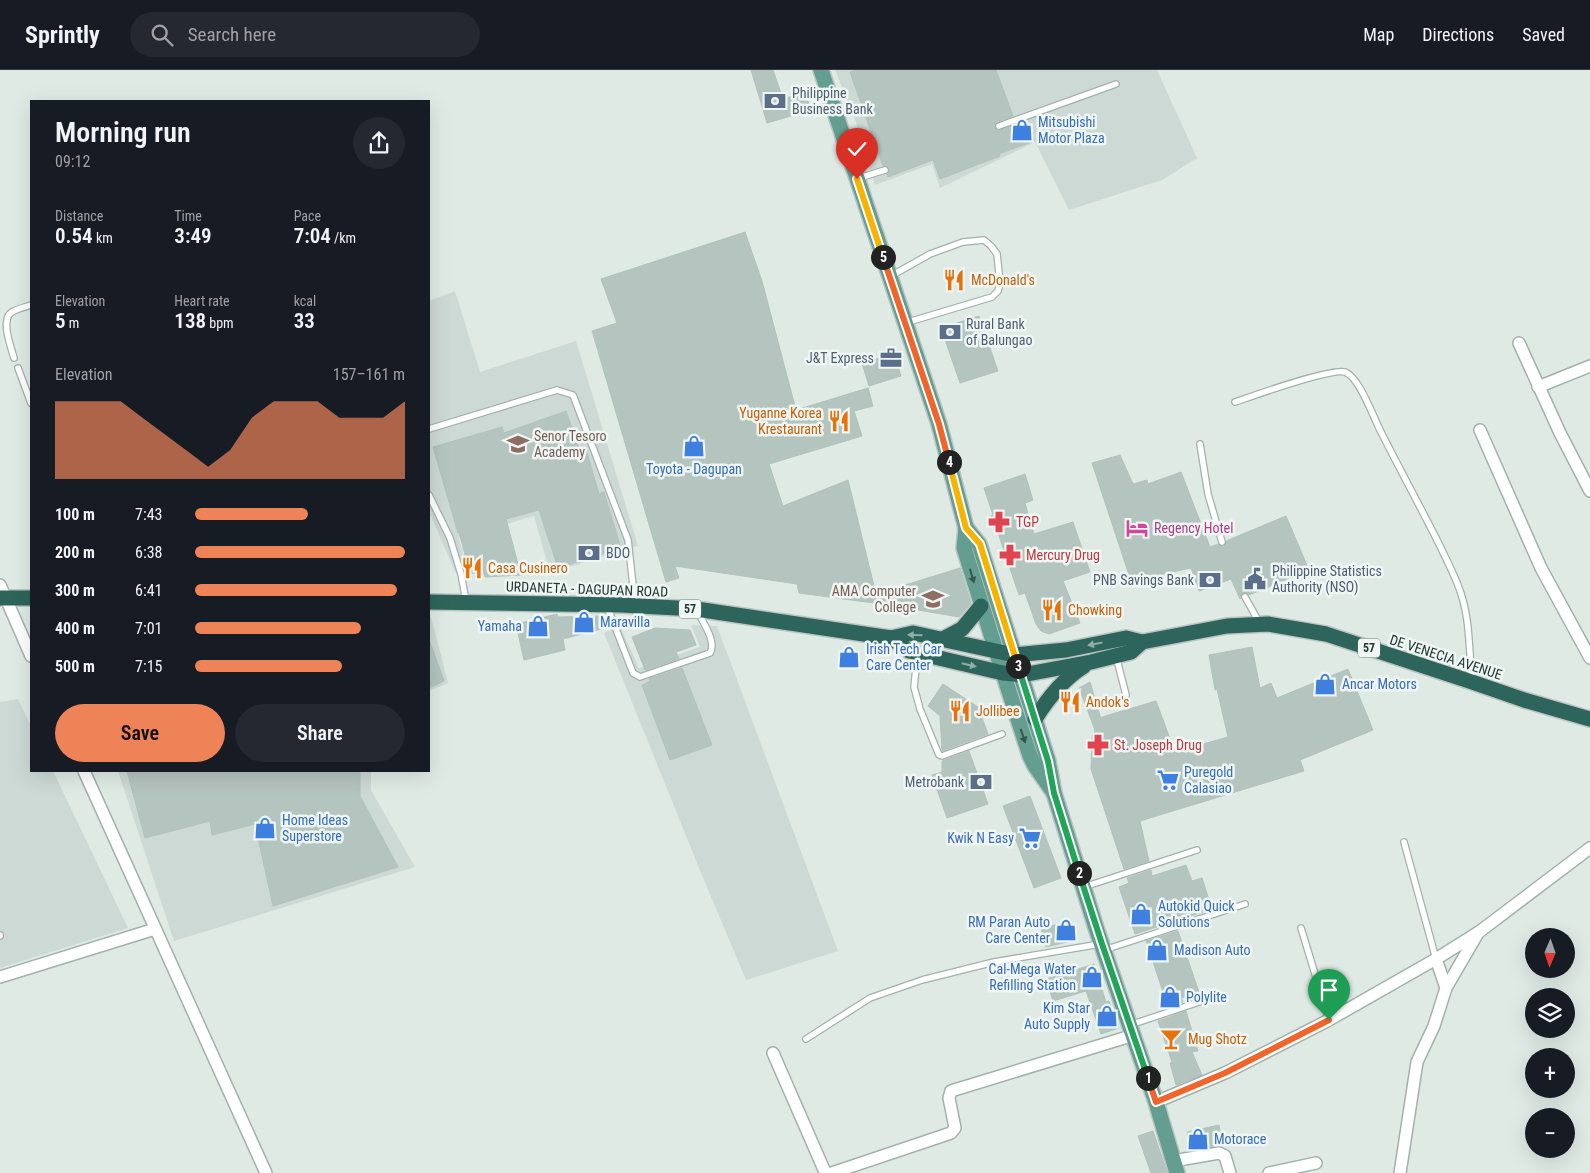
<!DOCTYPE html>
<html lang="en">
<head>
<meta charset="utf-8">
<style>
	:root { --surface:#171b24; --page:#242831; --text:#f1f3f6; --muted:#9ea1a6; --line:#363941; --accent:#ee8358 }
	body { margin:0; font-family:"Roboto Condensed",sans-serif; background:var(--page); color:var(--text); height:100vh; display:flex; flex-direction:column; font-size:19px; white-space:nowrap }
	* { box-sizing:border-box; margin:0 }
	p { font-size:16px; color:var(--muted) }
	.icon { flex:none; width:28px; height:28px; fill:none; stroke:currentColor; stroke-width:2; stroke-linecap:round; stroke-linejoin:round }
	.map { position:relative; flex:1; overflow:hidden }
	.drawer { position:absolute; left:30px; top:30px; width:400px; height:672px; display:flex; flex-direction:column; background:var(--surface); border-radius:0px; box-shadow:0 5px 20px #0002 }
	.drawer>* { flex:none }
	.needle { width:32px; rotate:182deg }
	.controls { position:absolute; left:1525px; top:858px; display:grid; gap:10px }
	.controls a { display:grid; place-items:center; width:50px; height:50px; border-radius:50%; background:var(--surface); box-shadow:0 5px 20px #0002; font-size:25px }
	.pin { position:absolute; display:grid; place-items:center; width:42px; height:42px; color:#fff; margin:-51px -21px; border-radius:50% 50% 50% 0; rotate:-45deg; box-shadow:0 0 5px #0007 }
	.pin .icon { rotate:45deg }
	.km { position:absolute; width:25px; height:25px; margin:-12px; border-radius:50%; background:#222; color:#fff; font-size:14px; line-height:25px; text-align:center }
	.round { display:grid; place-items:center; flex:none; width:52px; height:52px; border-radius:26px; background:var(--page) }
	.summary { display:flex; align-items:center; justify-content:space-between; height:85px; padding:0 25px }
	h1 { font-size:28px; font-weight:600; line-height:38px }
	.figures { display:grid; grid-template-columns:repeat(3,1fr); gap:8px; height:85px; padding:5px 25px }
	.figures div { display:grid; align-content:center }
	.figures b { font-size:21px; font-weight:600 }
	.figures small { font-size:14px; font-weight:400 }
	.figures p { font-size:14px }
	.chart { height:140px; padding:10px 25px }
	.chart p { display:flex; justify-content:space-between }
	.chart svg { width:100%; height:90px; margin-top:5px; fill:var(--accent); opacity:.7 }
	.action { display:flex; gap:10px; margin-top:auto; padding:10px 25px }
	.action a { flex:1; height:58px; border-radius:30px; background:var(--accent); color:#111; font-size:20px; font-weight:600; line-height:58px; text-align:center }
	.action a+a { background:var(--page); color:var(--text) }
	ul { padding:0 25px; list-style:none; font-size:16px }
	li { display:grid; grid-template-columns:80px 60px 1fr; align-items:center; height:38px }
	li i { height:12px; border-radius:6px; background:var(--accent) }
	header { display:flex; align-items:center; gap:30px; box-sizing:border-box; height:70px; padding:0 25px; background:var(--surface); border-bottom:1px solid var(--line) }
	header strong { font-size:24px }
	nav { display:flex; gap:28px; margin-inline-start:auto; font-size:18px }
	.search { width:350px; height:45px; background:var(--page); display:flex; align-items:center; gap:12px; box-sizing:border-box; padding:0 18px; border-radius:28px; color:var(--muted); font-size:19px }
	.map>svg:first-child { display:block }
	.built { fill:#cdd9d4 }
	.building { fill:#b4c4be; stroke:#b1c3bc }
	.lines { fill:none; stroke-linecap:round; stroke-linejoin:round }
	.lane-casing { stroke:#a2b1ac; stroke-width:8 }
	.street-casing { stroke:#a2b1ac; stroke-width:14 }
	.primary-casing { stroke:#bcc4c2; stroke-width:18 }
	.highway-casing { stroke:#bcc4c2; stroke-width:18 }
	.lane { stroke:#fff; stroke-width:5.5 }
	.street { stroke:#fff; stroke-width:11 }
	.primary { stroke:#649e91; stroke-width:15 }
	.highway { stroke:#2d645b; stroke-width:15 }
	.oneway { fill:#34574f }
	.oneway2 { fill:#8eada7 }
	.split-1-casing { stroke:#fff; stroke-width:10 }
	.split-2-casing { stroke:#fff; stroke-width:10 }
	.split-3-casing { stroke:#fff; stroke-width:10 }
	.split-4-casing { stroke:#fff; stroke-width:10 }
	.split-5-casing { stroke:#fff; stroke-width:10 }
	.split-6-casing { stroke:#fff; stroke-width:10 }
	.split-1 { stroke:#f0652b; stroke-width:6 }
	.split-2 { stroke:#22a559; stroke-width:6 }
	.split-3 { stroke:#22a559; stroke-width:6 }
	.split-4 { stroke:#f5b400; stroke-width:6 }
	.split-5 { stroke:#f0652b; stroke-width:6 }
	.split-6 { stroke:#f5b400; stroke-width:6 }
	.labels { text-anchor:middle; stroke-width:5; stroke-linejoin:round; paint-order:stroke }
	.shield { fill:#eff6f3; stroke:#5e726d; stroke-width:1 }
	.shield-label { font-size:12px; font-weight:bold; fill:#203933 }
	.service-label { font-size:14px; fill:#4e5e75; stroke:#eff6f3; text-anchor:start }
	.shop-label { font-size:14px; fill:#366cbe; stroke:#eff6f3; text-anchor:start }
	.food-label { font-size:14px; fill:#c56008; stroke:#eff6f3; text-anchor:start }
	.education-label { font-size:14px; fill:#785e54; stroke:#eff6f3; text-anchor:start }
	.health-label { font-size:14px; fill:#be3a42; stroke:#eff6f3; text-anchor:start }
	.hotel-label { font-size:14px; fill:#b23c85; stroke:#eff6f3; text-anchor:start }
	.street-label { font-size:14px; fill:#203933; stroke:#eff6f3 }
</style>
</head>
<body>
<header>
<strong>Sprintly</strong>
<div class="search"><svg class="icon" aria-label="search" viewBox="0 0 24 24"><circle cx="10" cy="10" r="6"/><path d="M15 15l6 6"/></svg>Search here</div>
<nav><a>Map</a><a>Directions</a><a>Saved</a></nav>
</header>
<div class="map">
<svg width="1590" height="1103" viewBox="0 0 1590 1103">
	<rect width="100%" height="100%" fill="#dfeae5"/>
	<g class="built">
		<polygon points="835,0 1157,0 1197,88 1162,110 1069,140 1035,72 940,118 932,94 875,115 855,49"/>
		<polygon points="455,221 480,302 576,271 638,476 550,503 534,446 459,468 467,500 455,502 431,446 429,446 429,231"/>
		<polygon points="429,547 431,547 448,613 429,621"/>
		<polygon points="691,555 717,556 838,881 746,910 699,798 604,563 620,556 639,598 700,577"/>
		<polygon points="18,629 31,656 31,701 53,701 128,858 0,898 0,632"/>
		<polygon points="118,701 371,701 371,720 415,797 174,871"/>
	</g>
	<g class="building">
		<polygon points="751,0 773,0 783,29 805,22 811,40 767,53"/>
		<polygon points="856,0 996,0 1013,46 997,52 995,55 995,58 998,60 1001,60 1027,51 1034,71 999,84 1000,86 940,109 933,90 888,107 887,104 889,102 889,98 886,96 883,96 850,2"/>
		<polygon points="745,162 762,211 796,340 868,318 873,336 854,341 862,366 769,394 783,436 848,410 876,524 960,498 971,533 959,547 889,535 799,523 797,514 675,496 679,508 666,512 592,261 617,253 601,209"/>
		<polygon points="979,246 998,301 960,313 941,258"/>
		<polygon points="894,284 901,306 869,316 862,293"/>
		<polygon points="566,341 580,381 586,379 599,424 604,422 621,478 558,498 539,440 506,449 521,505 485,507 483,501 470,504 459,462 458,463 433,377 502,357 504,363"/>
		<polygon points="1120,385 1133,414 1147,410 1148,414 1181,402 1210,477 1218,474 1220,476 1224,476 1226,474 1226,471 1286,446 1309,500 1249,525 1247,523 1243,523 1240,529 1231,509 1199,521 1191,498 1131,511 1092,393"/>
		<polygon points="1025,404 1033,430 1025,433 1034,464 1073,452 1090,502 1063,511 1080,553 1049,564 1041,561 1036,554 1025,523 1019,525 998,463 996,463 991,446 993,445 984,418"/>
		<polygon points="557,544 558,547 603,546 605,558 563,569 565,580 524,590 516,554"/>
		<polygon points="655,558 690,560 696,575 676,582 679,589 645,600 632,567"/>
		<polygon points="429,572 430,572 444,611 429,618"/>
		<polygon points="1252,577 1260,618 1271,613 1277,628 1348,599 1373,660 1300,690 1304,701 1140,751 1149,791 1124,799 1091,699 1092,667 1095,660 1079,618 1090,612 1101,649 1102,647 1156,631 1175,682 1228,667 1217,619 1215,620 1209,585"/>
		<polygon points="682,598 712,675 670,690 642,615 650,611 649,609"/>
		<polygon points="943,614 978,637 988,664 942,681 940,646 928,636"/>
		<polygon points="969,681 988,734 947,748 932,705 942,702 942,691"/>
		<polygon points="127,701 360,701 360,726 398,797 273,836 255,754 212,765 210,751 145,768"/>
		<polygon points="1030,726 1061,808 1034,818 1003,736"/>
		<polygon points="1186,795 1192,811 1202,808 1212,839 1135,864 1119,817 1129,813 1127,808 1151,800 1152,806"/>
		<polygon points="1071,851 1076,870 1046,877 1041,858"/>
		<polygon points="1178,861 1199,922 1181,928 1183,932 1168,937 1146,871"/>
		<polygon points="1094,894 1106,932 1109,931 1119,958 1101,964 1086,921 1053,931 1046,909"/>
		<polygon points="1186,941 1198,981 1192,982 1202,1005 1176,1015 1170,993 1172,992 1158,951"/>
		<polygon points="1219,1055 1223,1077 1218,1076 1191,1080 1187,1062"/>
		<polygon points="1153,1061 1165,1096 1167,1103 1151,1103 1138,1066"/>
	</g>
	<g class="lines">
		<g class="lane-casing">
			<g id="lane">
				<polyline points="999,56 1116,14"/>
				<polyline points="859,108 885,100"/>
				<polyline points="891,206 930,184 963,172 984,170 991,176 997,184 1000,213 998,221 992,227 905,253"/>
				<path d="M14 288C11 277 0 249 12 242 17 239 25 237 31 235"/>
				<polyline points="18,298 31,333"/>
				<path d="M1235 332C1253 326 1330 298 1345 302 1359 307 1373 346 1380 360 1399 398 1420 436 1439 474 1447 491 1457 509 1462 527 1470 553 1469 582 1472 609"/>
				<polyline points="429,359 557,320 573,325 628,470 635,534"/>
				<polyline points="1200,374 1208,424 1222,472"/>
				<polyline points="429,425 450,468 461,504 466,531"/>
				<polyline points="1245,527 1259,552"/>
				<path d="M607 536 633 603 640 607 710 583C717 572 703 553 698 542"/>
				<polyline points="1116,586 1126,625"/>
				<polyline points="916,598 914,617 920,639 939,685 942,686 1002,664"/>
				<polyline points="1404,772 1436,889"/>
				<polyline points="1084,817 1197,780"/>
				<polyline points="1301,858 1329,950"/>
				<polyline points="0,865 0,866"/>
				<polyline points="1104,880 1245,834"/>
				<polyline points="1130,955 1205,930"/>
				<polyline points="806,969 870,928 922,910 994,892 1100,874"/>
			</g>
		</g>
		<g class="street-casing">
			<g id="street">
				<polyline points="1519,273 1560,363 1590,421"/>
				<polyline points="1538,317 1590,296"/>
				<polyline points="1480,360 1541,498 1590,588"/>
				<polyline points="0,515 31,586"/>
				<polyline points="84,701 266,1103"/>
				<polyline points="1436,889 1446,918"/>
				<polyline points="0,907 155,859"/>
				<polyline points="773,983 825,1102 828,1103"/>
				<polyline points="1156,1032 1225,1003 1329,950 1436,889 1479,862 1590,778"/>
				<polyline points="1173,1091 1219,1083 1225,1086 1230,1103"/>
				<polyline points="832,1103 951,1063 955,1058 949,1028 951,1021 1134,965"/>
				<polyline points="1269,1103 1316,1093"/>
				<polyline points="1400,1103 1417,992 1434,956 1446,918 1478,863"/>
			</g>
		</g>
		<g class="primary-casing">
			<g id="primary">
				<polyline points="821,0 939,354 966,458 964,478 1003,603 1030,686 1035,696 1054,723"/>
				<polyline points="966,458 979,474 1048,691 1054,723 1097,861 1156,1032 1177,1103"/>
			</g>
		</g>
		<g class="highway-casing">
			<g id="highway">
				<polyline points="0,528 31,528"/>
				<polyline points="429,532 621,535 696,539 891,568 913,563 1014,585 1066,580 1126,568 1142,572 1227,556 1268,554 1326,564 1472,612 1524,630 1590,649"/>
				<polyline points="891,568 909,581 1003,603 1022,605 1091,592 1131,582 1142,572"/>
				<polyline points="943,569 962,559 981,536"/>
				<path d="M1035 649C1048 628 1063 609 1084 596"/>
			</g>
		</g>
		<use href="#lane" class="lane"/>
		<use href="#street" class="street"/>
		<use href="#primary" class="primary"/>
		<use href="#highway" class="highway"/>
	</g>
	<defs><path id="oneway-solid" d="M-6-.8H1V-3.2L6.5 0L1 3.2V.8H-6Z" transform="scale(1.25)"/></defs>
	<g class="oneway">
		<use href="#oneway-solid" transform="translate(972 506) rotate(74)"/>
		<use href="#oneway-solid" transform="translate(1023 666) rotate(71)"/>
	</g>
	<g class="oneway2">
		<use href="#oneway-solid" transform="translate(915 565) rotate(-179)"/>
		<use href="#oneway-solid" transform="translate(1095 574) rotate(169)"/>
		<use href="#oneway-solid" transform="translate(969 595) rotate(13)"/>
	</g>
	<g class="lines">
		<g class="split-1-casing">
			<polyline id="split-1" points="1148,1008 1156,1032 1225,1003 1329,950"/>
		</g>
		<g class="split-2-casing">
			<polyline id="split-2" points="1079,803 1102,874 1148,1008"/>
		</g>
		<g class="split-3-casing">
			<polyline id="split-3" points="1018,596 1048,691 1054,723 1079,803"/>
		</g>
		<g class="split-4-casing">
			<polyline id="split-4" points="949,392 966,458 980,474 1018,596"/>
		</g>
		<g class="split-5-casing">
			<polyline id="split-5" points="883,187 939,354 949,392"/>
		</g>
		<g class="split-6-casing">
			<polyline id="split-6" points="857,109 883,187"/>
		</g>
		<use href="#split-1" class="split-1"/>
		<use href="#split-2" class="split-2"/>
		<use href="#split-3" class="split-3"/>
		<use href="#split-4" class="split-4"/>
		<use href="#split-5" class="split-5"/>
		<use href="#split-6" class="split-6"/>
	</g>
	<defs>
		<g id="bank-bare" transform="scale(1.725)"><path d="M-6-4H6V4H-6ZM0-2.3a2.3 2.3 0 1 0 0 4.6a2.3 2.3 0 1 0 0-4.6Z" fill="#5c6f8a" stroke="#eff6f3" stroke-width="2.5" paint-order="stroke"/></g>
		<g id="shop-bare" transform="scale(1.725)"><path d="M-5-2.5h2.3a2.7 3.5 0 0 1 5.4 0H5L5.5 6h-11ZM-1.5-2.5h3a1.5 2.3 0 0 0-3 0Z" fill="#3f7fe0" stroke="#eff6f3" stroke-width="2.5" paint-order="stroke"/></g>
		<g id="restaurant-bare" transform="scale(1.725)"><path d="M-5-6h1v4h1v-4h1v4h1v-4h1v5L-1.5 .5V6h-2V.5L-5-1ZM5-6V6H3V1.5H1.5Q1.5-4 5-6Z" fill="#e8710a" stroke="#eff6f3" stroke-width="2.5" paint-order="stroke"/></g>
		<g id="office-bare" transform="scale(1.725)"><path d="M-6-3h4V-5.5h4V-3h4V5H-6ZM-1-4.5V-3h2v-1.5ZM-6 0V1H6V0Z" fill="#5c6f8a" stroke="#eff6f3" stroke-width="2.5" paint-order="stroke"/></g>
		<g id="school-bare" transform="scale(1.725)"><path d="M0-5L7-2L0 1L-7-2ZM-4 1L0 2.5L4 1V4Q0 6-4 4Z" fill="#8d6e63" stroke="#eff6f3" stroke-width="2.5" paint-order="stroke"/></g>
		<g id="pharmacy-bare" transform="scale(1.725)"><path d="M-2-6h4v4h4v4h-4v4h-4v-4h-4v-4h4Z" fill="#e0444e" stroke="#eff6f3" stroke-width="2.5" paint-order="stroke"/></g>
		<g id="hotel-bare" transform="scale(1.725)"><path d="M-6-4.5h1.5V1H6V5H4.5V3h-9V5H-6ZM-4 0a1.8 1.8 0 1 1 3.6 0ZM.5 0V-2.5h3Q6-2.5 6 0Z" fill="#d1479c" stroke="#eff6f3" stroke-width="2.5" paint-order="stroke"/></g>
		<g id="civic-bare" transform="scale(1.725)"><path d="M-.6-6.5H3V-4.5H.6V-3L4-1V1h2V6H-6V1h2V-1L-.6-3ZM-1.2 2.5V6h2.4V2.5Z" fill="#5c6f8a" stroke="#eff6f3" stroke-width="2.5" paint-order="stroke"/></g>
		<g id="university-bare" transform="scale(1.725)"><path d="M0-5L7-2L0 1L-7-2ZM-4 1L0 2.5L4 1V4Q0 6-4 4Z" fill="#8d6e63" stroke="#eff6f3" stroke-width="2.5" paint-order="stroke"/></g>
		<g id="supermarket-bare" transform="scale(1.725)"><path d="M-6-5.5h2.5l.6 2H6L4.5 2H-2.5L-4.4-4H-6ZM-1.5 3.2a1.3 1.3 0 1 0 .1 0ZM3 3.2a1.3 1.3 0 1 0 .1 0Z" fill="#3f7fe0" stroke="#eff6f3" stroke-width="2.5" paint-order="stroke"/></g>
		<g id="bar-bare" transform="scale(1.725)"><path d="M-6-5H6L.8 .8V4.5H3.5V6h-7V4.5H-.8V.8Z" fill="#e8710a" stroke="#eff6f3" stroke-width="2.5" paint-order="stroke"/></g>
	</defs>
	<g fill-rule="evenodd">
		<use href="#bank-bare" x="775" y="31"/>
		<use href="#shop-bare" x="1022" y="60"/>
		<use href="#restaurant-bare" x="954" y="210"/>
		<use href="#bank-bare" x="950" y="262"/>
		<use href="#office-bare" x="891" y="288"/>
		<use href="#restaurant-bare" x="839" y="351"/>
		<use href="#school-bare" x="518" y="374"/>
		<use href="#shop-bare" x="694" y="376"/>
		<use href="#pharmacy-bare" x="999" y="452"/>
		<use href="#hotel-bare" x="1137" y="458"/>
		<use href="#bank-bare" x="589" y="483"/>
		<use href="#pharmacy-bare" x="1010" y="485"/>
		<use href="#restaurant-bare" x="472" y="498"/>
		<use href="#civic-bare" x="1255" y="509"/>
		<use href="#bank-bare" x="1210" y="510"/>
		<use href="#university-bare" x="933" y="529"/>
		<use href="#restaurant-bare" x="1052" y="540"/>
		<use href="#shop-bare" x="584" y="552"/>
		<use href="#shop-bare" x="538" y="556"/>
		<use href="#shop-bare" x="849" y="587"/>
		<use href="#shop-bare" x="1325" y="614"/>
		<use href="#restaurant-bare" x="1070" y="632"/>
		<use href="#restaurant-bare" x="960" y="641"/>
		<use href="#pharmacy-bare" x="1098" y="675"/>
		<use href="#supermarket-bare" x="1168" y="710"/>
		<use href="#bank-bare" x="981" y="712"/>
		<use href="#shop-bare" x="265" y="758"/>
		<use href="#supermarket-bare" x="1030" y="768"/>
		<use href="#shop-bare" x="1141" y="844"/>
		<use href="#shop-bare" x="1066" y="860"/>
		<use href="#shop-bare" x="1157" y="880"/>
		<use href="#shop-bare" x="1092" y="907"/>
		<use href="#shop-bare" x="1170" y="927"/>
		<use href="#shop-bare" x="1107" y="946"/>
		<use href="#bar-bare" x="1171" y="969"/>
		<use href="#shop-bare" x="1198" y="1069"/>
	</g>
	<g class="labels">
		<g class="shield">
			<rect x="679" y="529.5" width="22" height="19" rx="4"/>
			<rect x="1358" y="568.5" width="22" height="19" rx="4"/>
		</g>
		<g class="shield-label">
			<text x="690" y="543">57</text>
			<text x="1369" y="582">57</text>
		</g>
		<g class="service-label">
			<text x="792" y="28">Philippine<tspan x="792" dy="16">Business Bank</tspan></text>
			<text x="966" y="259">Rural Bank<tspan x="966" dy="16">of Balungao</tspan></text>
			<text x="874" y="293" text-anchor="end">J&amp;T Express</text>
			<text x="606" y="488">BDO</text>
			<text x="1272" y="506">Philippine Statistics<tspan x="1272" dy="16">Authority (NSO)</tspan></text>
			<text x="1194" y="515" text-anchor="end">PNB Savings Bank</text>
			<text x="964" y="717" text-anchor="end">Metrobank</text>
		</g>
		<g class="shop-label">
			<text x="1038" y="57">Mitsubishi<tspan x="1038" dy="16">Motor Plaza</tspan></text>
			<text x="694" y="404" text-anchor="middle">Toyota - Dagupan</text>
			<text x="600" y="557">Maravilla</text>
			<text x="522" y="561" text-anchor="end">Yamaha</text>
			<text x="866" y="584">Irish Tech Car<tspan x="866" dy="16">Care Center</tspan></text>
			<text x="1342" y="619">Ancar Motors</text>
			<text x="1184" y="707">Puregold<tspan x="1184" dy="16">Calasiao</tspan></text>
			<text x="282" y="755">Home Ideas<tspan x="282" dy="16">Superstore</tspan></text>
			<text x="1014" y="773" text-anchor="end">Kwik N Easy</text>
			<text x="1158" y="841">Autokid Quick<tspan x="1158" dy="16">Solutions</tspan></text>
			<text x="1050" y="857" text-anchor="end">RM Paran Auto<tspan x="1050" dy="16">Care Center</tspan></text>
			<text x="1174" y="885">Madison Auto</text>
			<text x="1076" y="904" text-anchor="end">Cal-Mega Water<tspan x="1076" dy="16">Refilling Station</tspan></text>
			<text x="1186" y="932">Polylite</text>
			<text x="1090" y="943" text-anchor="end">Kim Star<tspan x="1090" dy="16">Auto Supply</tspan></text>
			<text x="1214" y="1074">Motorace</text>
		</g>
		<g class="food-label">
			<text x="971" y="215">McDonald's</text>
			<text x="822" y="348" text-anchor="end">Yuganne Korea<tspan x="822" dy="16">Krestaurant</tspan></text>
			<text x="488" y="503">Casa Cusinero</text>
			<text x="1068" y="545">Chowking</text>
			<text x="1086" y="637">Andok's</text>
			<text x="976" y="646">Jollibee</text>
			<text x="1188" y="974">Mug Shotz</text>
		</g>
		<g class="education-label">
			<text x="534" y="371">Senor Tesoro<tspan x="534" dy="16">Academy</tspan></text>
			<text x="916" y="526" text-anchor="end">AMA Computer<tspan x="916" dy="16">College</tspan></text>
		</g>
		<g class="health-label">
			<text x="1016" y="457">TGP</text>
			<text x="1026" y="490">Mercury Drug</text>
			<text x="1114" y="680">St. Joseph Drug</text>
		</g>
		<g class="hotel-label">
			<text x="1154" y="463">Regency Hotel</text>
		</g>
		<g class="street-label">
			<text transform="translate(587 519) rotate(2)" y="5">URDANETA - DAGUPAN ROAD</text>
			<text transform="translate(1446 587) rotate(18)" y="5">DE VENECIA AVENUE</text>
		</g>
	</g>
</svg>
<div class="controls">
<a><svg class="needle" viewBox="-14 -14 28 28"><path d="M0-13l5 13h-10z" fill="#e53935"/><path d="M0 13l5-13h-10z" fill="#9ea1a6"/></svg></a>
<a><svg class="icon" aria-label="layers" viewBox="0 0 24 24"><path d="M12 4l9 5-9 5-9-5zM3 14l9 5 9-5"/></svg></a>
<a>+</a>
<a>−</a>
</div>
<div class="pin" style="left:1329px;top:950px;background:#1e9e55"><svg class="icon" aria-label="arrive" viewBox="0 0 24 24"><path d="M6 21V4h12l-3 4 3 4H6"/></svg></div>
<div class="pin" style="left:857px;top:109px;background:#d93025"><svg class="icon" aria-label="check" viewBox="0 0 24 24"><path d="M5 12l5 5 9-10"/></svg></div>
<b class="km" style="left:1148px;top:1008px">1</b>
<b class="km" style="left:1079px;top:803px">2</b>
<b class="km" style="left:1018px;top:596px">3</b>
<b class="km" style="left:949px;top:392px">4</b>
<b class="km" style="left:883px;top:187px">5</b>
<section class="drawer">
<div class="summary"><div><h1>Morning run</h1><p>09:12</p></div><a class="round"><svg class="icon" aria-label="share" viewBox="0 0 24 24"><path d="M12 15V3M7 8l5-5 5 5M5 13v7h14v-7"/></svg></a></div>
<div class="figures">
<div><p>Distance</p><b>0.54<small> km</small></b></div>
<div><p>Time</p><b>3:49</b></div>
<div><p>Pace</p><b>7:04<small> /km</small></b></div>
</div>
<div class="figures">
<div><p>Elevation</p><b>5<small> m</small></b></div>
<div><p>Heart rate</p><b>138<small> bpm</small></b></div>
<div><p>kcal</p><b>33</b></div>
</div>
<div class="chart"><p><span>Elevation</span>157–161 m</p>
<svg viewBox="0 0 160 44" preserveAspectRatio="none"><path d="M0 44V6L10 6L20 6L30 6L40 14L50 22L60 30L70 38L80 30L90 14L100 6L110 6L120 6L130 14L140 14L150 14L160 6V44z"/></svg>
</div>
<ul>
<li><b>100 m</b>7:43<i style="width:54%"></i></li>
<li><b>200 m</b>6:38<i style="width:100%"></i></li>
<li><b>300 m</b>6:41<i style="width:96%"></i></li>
<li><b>400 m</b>7:01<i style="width:79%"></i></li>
<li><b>500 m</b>7:15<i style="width:70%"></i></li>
</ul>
<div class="action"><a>Save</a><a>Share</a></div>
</section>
</div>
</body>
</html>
